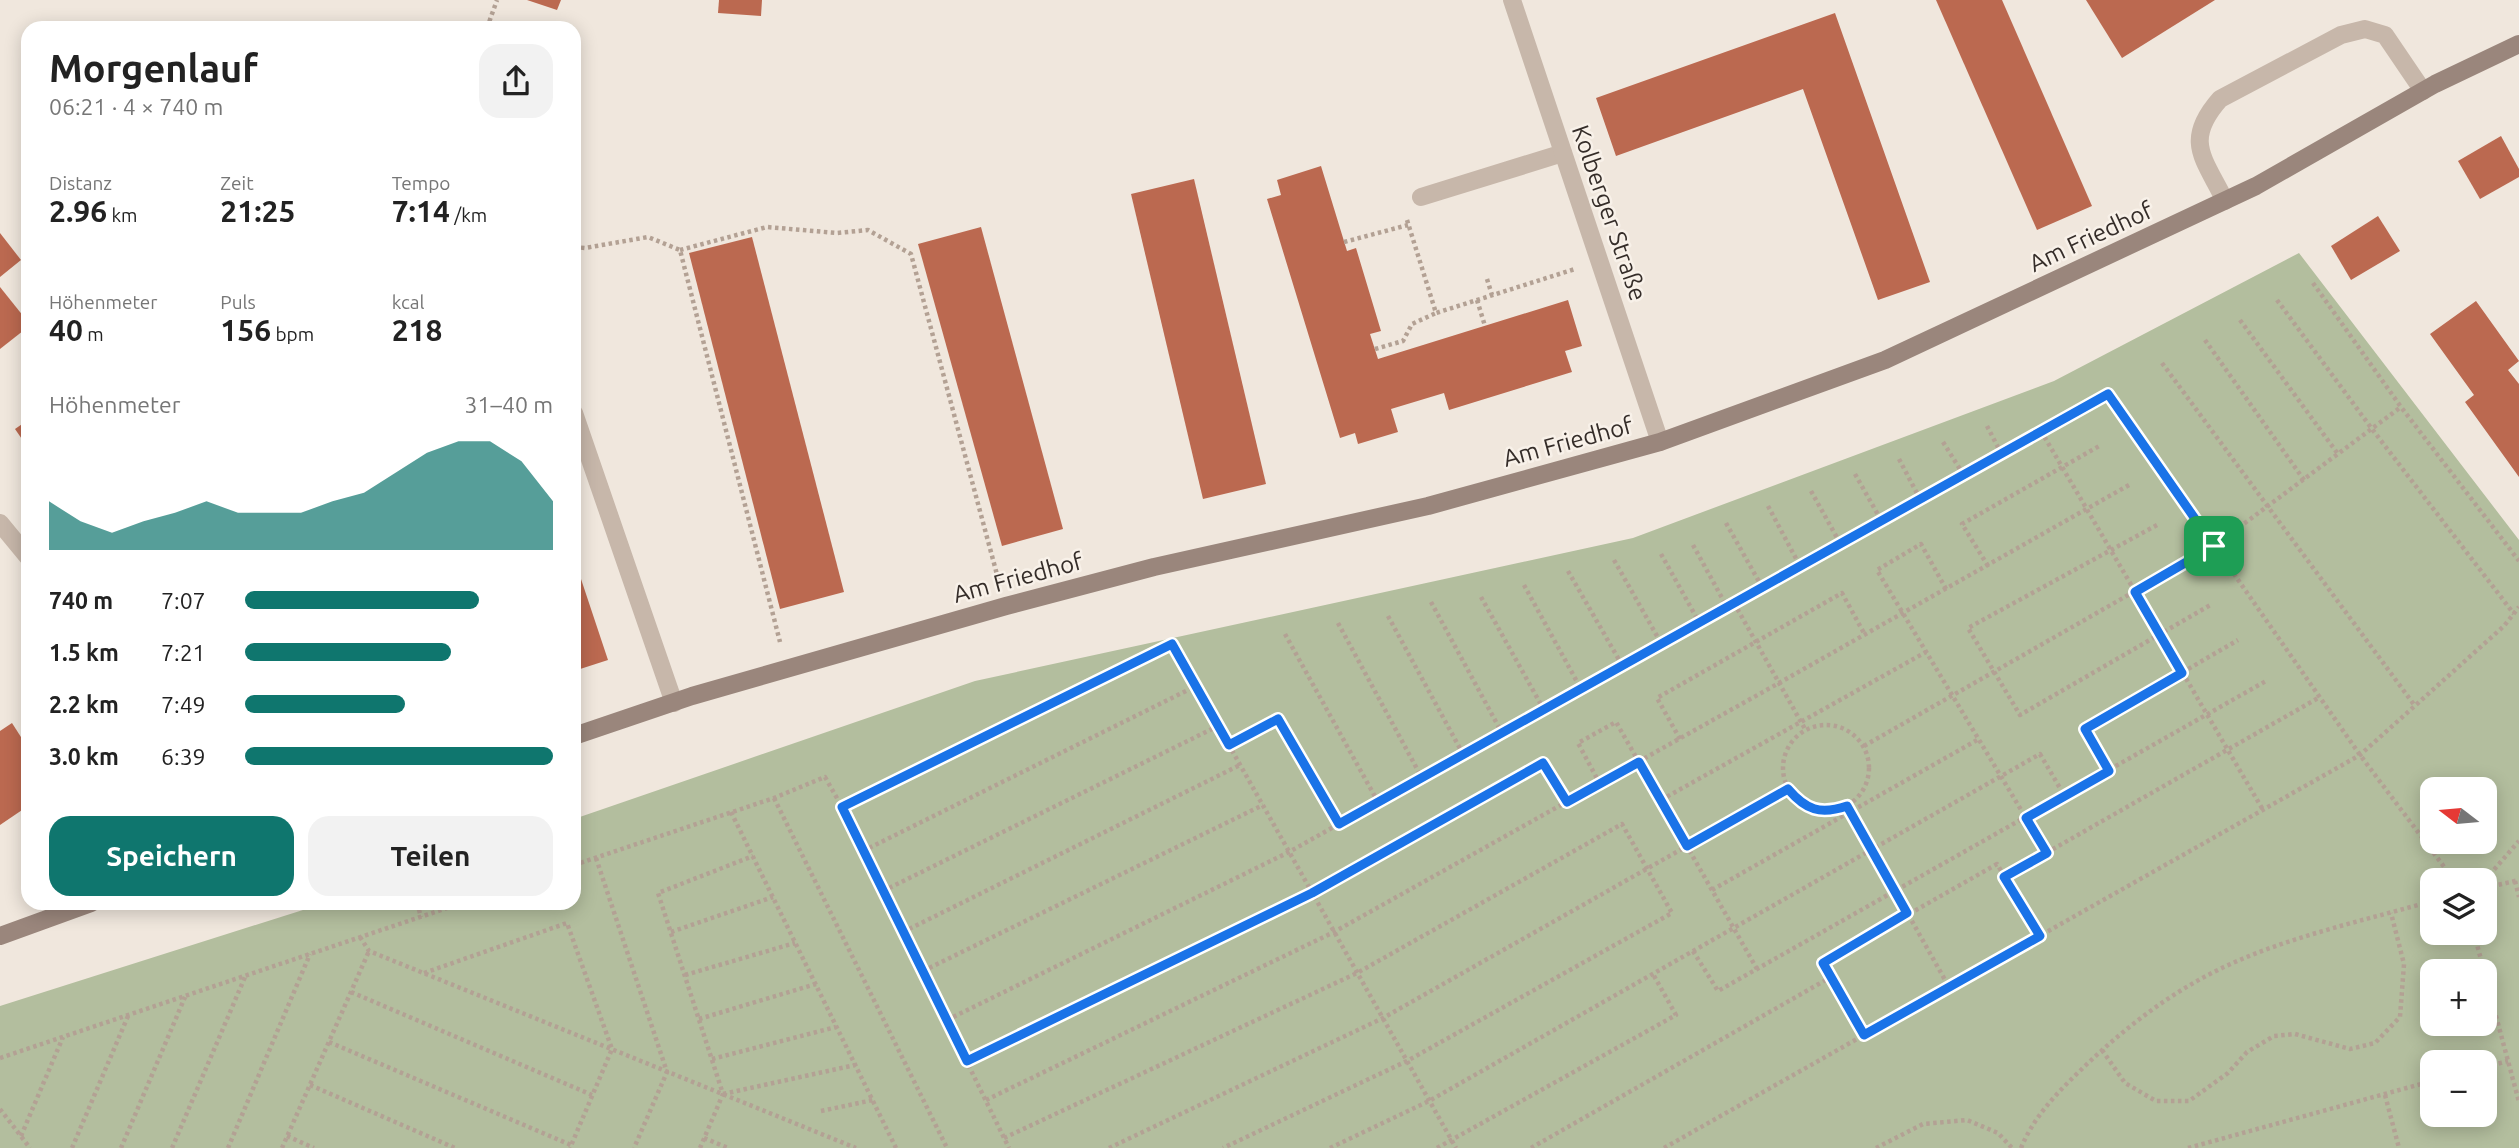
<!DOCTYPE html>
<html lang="de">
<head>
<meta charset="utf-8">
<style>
	:root { --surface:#fff; --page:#f2f2f2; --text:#222; --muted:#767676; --accent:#0f766e }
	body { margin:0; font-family:Ubuntu,sans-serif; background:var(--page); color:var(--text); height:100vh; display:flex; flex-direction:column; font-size:26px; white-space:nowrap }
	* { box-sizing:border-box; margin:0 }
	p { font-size:23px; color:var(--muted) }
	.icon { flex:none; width:38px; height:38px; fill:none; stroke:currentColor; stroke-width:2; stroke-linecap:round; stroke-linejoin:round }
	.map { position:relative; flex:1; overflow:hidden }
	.sheet { position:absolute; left:21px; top:21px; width:560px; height:889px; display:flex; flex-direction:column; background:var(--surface); border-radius:21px; box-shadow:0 4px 18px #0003 }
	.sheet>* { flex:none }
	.needle { width:46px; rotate:286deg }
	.buttons { position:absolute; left:2420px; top:777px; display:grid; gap:14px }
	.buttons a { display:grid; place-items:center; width:77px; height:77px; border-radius:14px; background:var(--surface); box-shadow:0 4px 18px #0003; font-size:35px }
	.pin { position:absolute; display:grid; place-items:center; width:60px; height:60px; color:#fff; margin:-30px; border-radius:14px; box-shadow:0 4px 10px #0006 }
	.round { display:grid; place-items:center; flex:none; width:74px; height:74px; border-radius:21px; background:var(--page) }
	.overview { display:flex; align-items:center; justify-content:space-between; height:119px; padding:0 28px }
	h1 { font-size:38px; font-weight:600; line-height:52px }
	.figures { display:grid; grid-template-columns:repeat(3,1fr); gap:10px; height:119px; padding:7px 28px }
	.figures div { display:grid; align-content:center }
	.figures b { font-size:30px; font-weight:600 }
	.figures small { font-size:19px; font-weight:400 }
	.figures p { font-size:19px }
	.chart { height:196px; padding:14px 28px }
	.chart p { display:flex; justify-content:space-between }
	.chart svg { width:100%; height:126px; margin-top:7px; fill:var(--accent); opacity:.7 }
	.action { display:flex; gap:14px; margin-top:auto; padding:14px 28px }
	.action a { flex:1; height:80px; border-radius:21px; background:var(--accent); color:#fff; font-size:28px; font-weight:600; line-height:80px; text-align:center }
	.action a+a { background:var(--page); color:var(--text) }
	ul { padding:0 28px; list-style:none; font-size:23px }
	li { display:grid; grid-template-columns:112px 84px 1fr; align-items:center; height:52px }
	li i { height:18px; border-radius:9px; background:var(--accent) }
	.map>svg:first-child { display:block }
	.green { fill:#b3be9e; fill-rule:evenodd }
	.building { fill:#bb6950 }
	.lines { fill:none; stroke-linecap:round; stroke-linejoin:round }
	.path { stroke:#b3a194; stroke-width:4.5; stroke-dasharray:3.5 3.5; stroke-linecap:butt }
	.lane { stroke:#c7b7aa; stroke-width:18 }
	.street { stroke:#c7b7aa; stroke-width:18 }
	.secondary { stroke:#9a867c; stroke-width:18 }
	.route-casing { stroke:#fff; stroke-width:14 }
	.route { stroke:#1a73e8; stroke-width:9 }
	.labels { text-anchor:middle; stroke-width:5; stroke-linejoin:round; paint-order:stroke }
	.street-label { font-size:24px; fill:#352d29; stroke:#f8f1e9 }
</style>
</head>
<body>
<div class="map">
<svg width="2519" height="1148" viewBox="0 0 2519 1148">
	<rect width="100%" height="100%" fill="#f0e7dd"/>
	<path class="green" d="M2299 253 2519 540V1148H0V1006L325 903H574V819L975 681 1633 538 2054 381ZM2432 789H2485V842H2432ZM2485 880V933H2432V880ZM2432 971H2485V1024H2432ZM2432 1062H2485V1115H2432Z"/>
	<g class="building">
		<polygon points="527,0 561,0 557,10"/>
		<polygon points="719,0 762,0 761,16 718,13"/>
		<polygon points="1936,0 2002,0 2092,206 2037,230"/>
		<polygon points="2086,0 2215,0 2122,58"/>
		<polygon points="1835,13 1930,282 1878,300 1803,89 1616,156 1596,98"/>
		<polygon points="2501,136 2519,169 2519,177 2480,199 2458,161"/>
		<polygon points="1321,166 1347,251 1356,248 1381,331 1370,334 1378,359 1568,300 1582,346 1565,351 1572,372 1449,410 1444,393 1391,409 1398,432 1358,444 1355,433 1340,438 1267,199 1281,195 1277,180"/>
		<polygon points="1194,179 1266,484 1203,499 1131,194"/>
		<polygon points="2378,216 2400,251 2351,280 2331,246"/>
		<polygon points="981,227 1063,529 1002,546 918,244"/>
		<polygon points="0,233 21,260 0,277"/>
		<polygon points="752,237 844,592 780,609 689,253"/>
		<polygon points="0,287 28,322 28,327 0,349"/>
		<polygon points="2476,301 2519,361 2508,370 2519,384 2519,477 2465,402 2474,395 2430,334"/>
		<polygon points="28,420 28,448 15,429"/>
		<polygon points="574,558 608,660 574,671"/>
		<polygon points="12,723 28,748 28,806 0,825 0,731"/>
	</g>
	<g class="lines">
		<g class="path">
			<polyline points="487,28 497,0"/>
			<polyline points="1407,220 1436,313 1575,269"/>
			<polyline points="1344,242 1408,225"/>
			<polyline points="574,247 585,248 648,237 680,250 780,642"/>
			<polyline points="680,250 767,227 837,233 868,230 911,254 999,582"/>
			<polyline points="1487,279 1492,295"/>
			<polyline points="2313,283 2401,407 2519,561"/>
			<polyline points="1477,300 1485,326"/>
			<polyline points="2277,300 2372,429 2514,614"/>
			<polyline points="2240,320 2338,454"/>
			<polyline points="2205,340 2304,480"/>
			<polyline points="1375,349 1403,341 1412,324 1436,313"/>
			<polyline points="2162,363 2415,706"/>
			<polyline points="1987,426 2001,453"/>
			<polyline points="2041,431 2263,810"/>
			<polyline points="1943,442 1963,474"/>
			<polyline points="1899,459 1920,499"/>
			<polyline points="1855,474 1881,520"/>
			<polyline points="1811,491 1840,543"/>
			<polyline points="1768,506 1800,566"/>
			<polyline points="1726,523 1762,587"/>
			<polyline points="2157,525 1968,628 2020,715 2212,604"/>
			<polyline points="1693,545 1727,607"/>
			<polyline points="1661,554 1699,622"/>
			<polyline points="1614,560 1661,643"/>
			<polyline points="1988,566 1962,524 2101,445"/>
			<polyline points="1568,571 1622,665"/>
			<polyline points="1524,585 1581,689"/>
			<polyline points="1946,589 1921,544 1877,570 2047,853"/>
			<polyline points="1481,597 1544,710"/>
			<polyline points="1431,602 1502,733"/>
			<polyline points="1734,603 1805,729"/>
			<polyline points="1388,616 1463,754"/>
			<polyline points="1338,623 1422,778"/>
			<polyline points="1285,634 1378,802"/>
			<circle cx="1826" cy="768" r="43"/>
			<polyline points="1680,739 1657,698 1842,593 1865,635"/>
			<polyline points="1229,745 1278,719 1339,824"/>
			<polyline points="1864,746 2214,546 2401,407"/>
			<polyline points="2109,771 2085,729 2238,640"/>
			<polyline points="1600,784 1578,743 1616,722 1757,969"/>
			<polyline points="774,798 947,1148"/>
			<polyline points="1661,800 1926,652"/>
			<polyline points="842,807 1172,644 1456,1148"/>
			<polyline points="1850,811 1949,987"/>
			<polyline points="731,812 896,1148"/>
			<polyline points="863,851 1196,686"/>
			<polyline points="596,858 667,1072 634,1148"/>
			<polyline points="574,865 774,798 825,777 842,807 1009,1148"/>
			<polyline points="2004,877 2320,697"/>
			<polyline points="2485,880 2519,841"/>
			<polyline points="2515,881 2519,897"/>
			<polyline points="2485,888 2519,880"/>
			<polyline points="1712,890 1979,739"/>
			<polyline points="883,891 1218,726"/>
			<polyline points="417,903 421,917"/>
			<polyline points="671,932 773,897"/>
			<polyline points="903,932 1240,765"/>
			<polyline points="2474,933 2484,971"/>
			<polyline points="360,937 369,951 856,1148"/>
			<polyline points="1693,951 1718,991 2266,681"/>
			<polyline points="923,971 1263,805"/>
			<polyline points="424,973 567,923 612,1049 570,1148"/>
			<polyline points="685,975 795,943"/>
			<polyline points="2485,975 2519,1102"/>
			<polyline points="351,992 592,1095"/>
			<polyline points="699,1019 816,984"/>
			<polyline points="947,1020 1289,852 2108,393 2360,755 2454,880"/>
			<polyline points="1864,1035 1823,963 1997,864 2040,936"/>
			<polyline points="329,1042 571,1145"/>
			<polyline points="2102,1050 2125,1083 2156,1101 2189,1101 2228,1073 2247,1052 2274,1036 2295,1034 2350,1049 2375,1043 2400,1017 2404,964 2391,913"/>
			<polyline points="0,1058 462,903"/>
			<polyline points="712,1059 836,1027"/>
			<polyline points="967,1061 1312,893 1543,763 1567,802"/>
			<polyline points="2485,1067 2508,1061"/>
			<polyline points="310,1085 455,1148"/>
			<polyline points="723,1094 855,1065"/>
			<polyline points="2385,1095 2399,1148"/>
			<polyline points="986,1100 1334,932 1779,683 2129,485"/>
			<polyline points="0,1109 30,1148"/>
			<polyline points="821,1111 873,1100"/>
			<polyline points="21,1136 63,1037"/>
			<polyline points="287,1136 314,1148"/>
			<polyline points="704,1138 728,1148"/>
			<polyline points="1004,1138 1357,973 1622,824 1672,913 1407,1061 1223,1148"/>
			<polyline points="72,1148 128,1016"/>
			<polyline points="121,1148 185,997"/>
			<polyline points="172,1148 245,977"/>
			<polyline points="228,1148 310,954"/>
			<polyline points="282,1148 369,951"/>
			<polyline points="700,1148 723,1094 658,893 753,856"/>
			<polyline points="1109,1148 1383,1018 1788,789"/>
			<polyline points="1330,1148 1429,1101 2040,754 2064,795"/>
			<polyline points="1437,1148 1676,1015 1653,974"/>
			<polyline points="1531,1148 1831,977"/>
			<polyline points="1664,1148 2360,755 2504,626 2519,607"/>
			<polyline points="1876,1148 1923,1124 1967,1120 1998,1133 2012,1148"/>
			<path d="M2021 1148C2035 1114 2060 1090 2086 1065 2127 1026 2173 991 2224 967 2290 936 2363 921 2432 901"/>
			<polyline points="2188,1148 2432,1081"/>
		</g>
		<g class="lane">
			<polyline points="1421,197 1563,153"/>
			<path d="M2225 201C2204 158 2183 141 2220 99L2341 35 2365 29 2385 35 2423 91"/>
			<polyline points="574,413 674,703"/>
		</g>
		<g class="street">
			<polyline points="1512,0 1660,442"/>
			<polyline points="0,523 28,557"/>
		</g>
		<g class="secondary">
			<polyline points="574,736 692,696 1006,606 1154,567 1428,506 1660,442 1885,360 2256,186 2435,84 2519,44"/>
			<polyline points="0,936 91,903"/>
		</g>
	</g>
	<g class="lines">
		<g class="route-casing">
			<path id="route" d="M2108 394 2214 546 2135 592 2182 673 2085 729 2109 771 2026 818 2047 853 2004 877 2040 936 1864 1035 1823 963 1907 913 1847 806C1820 815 1806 810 1788 789L1687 846 1639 762 1567 802 1543 763 1312 893 967 1061 842 807 1172 644 1229 745 1278 719 1339 824Z"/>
		</g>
		<use href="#route" class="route"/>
	</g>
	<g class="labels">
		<g class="street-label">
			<text transform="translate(1609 213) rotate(71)" y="8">Kolberger Straße</text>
			<text transform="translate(2091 237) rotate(-25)" y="8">Am Friedhof</text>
			<text transform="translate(1568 442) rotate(-15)" y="8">Am Friedhof</text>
			<text transform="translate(1018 578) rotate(-15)" y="8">Am Friedhof</text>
		</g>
	</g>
</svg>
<div class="buttons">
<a><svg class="needle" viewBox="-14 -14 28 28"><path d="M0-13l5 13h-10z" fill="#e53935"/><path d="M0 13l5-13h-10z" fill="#767676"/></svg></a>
<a><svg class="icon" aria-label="layers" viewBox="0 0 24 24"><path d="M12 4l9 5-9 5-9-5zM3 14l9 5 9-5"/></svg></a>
<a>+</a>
<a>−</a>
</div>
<div class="pin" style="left:2214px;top:546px;background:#1e9e55"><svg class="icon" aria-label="arrive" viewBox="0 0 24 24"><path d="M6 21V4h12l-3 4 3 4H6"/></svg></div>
<section class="sheet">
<div class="overview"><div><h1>Morgenlauf</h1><p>06:21 · 4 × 740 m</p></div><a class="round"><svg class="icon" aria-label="share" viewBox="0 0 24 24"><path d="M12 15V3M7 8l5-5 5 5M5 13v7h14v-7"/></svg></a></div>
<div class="figures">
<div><p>Distanz</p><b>2.96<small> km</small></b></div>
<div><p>Zeit</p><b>21:25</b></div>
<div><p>Tempo</p><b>7:14<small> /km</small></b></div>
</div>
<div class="figures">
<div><p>Höhenmeter</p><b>40<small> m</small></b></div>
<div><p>Puls</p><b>156<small> bpm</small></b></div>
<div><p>kcal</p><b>218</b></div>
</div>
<div class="chart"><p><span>Höhenmeter</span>31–40 m</p>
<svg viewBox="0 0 160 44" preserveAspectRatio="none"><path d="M0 44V27L10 34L20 38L30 34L40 31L50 27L60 31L70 31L80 31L90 27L100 24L110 17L120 10L130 6L140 6L150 13L160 27V44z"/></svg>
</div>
<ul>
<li><b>740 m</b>7:07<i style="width:76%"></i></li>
<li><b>1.5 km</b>7:21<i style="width:67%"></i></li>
<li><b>2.2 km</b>7:49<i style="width:52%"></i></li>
<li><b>3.0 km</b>6:39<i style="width:100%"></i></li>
</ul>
<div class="action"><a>Speichern</a><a>Teilen</a></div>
</section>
</div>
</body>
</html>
